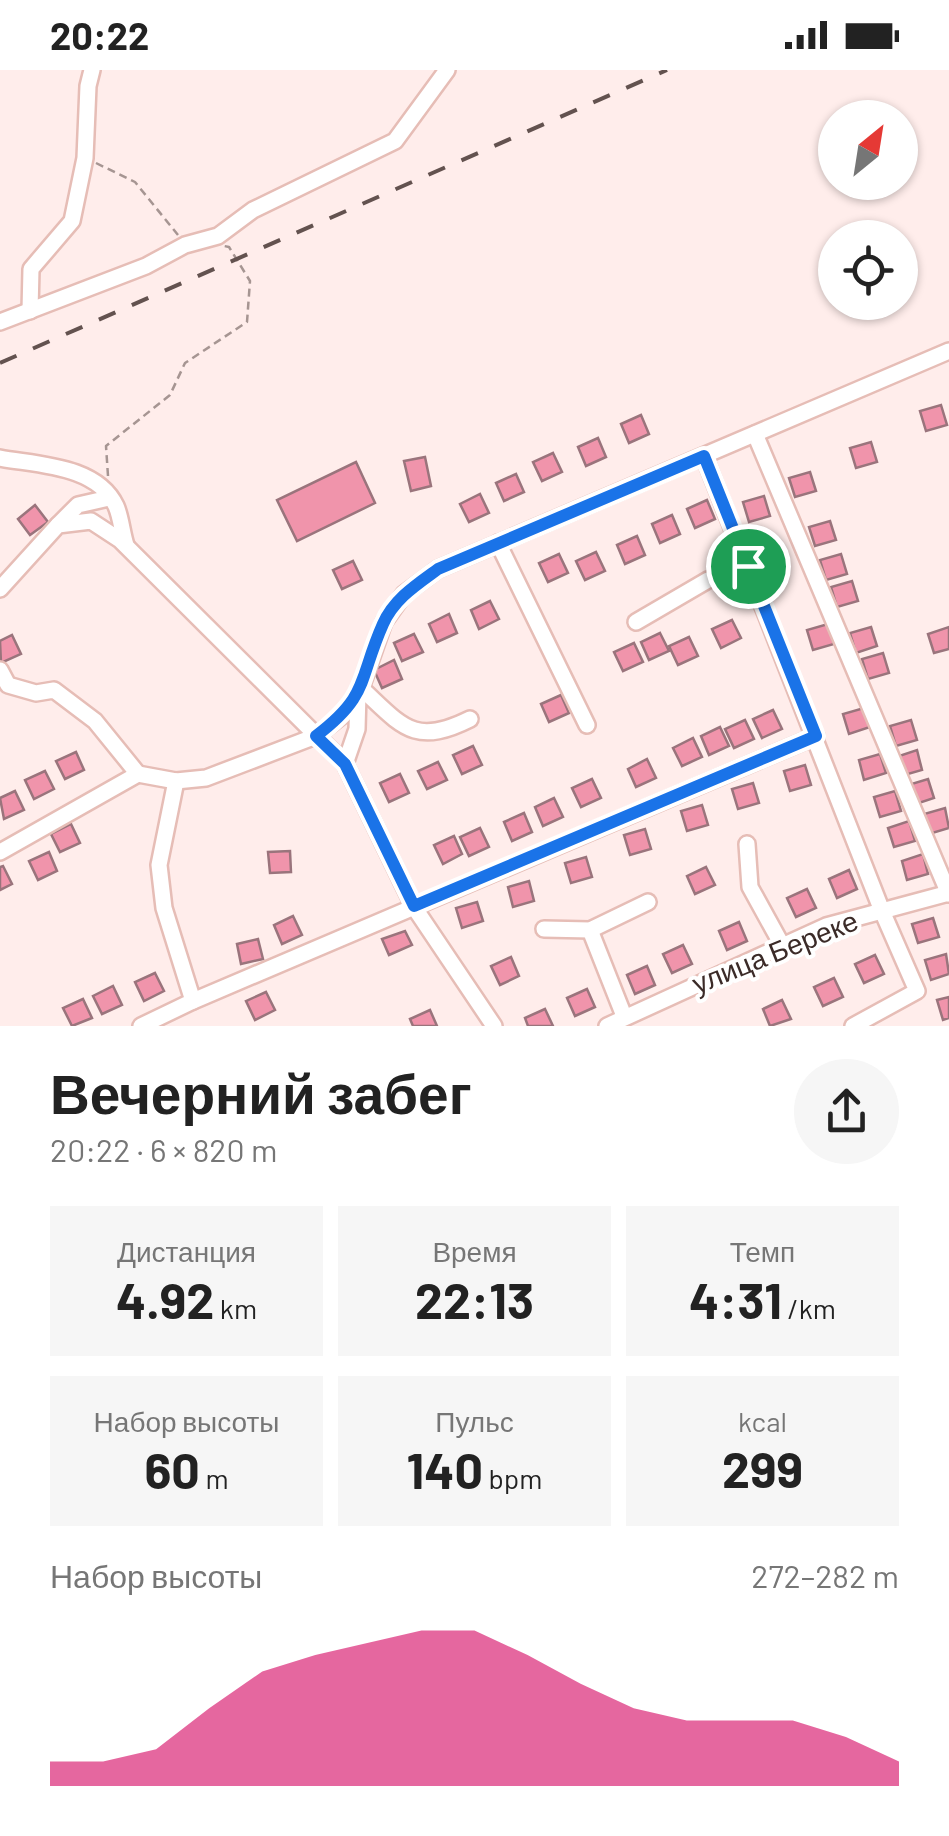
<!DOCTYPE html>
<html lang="ru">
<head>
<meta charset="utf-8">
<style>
	:root { --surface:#fff; --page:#f6f6f6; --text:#222; --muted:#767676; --accent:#db2777 }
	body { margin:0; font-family:Barlow,sans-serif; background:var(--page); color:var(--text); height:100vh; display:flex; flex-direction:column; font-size:38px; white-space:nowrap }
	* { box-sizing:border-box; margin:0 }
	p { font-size:32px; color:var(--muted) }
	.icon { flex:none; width:55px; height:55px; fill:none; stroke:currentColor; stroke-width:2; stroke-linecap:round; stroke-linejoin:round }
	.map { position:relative; height:956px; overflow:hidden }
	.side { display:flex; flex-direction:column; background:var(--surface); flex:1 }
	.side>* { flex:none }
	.needle { width:65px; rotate:30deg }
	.tools { position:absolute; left:818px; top:30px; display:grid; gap:20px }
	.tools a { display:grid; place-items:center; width:100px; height:100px; border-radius:50%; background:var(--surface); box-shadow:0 2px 8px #0004; font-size:50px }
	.pin { position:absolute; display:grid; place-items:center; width:85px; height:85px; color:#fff; margin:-42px; border:5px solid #fff; border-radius:50%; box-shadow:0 2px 10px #0007 }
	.round { display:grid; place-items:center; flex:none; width:105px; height:105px; border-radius:52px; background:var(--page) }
	.headline { display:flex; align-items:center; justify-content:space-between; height:170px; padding:0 50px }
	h1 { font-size:55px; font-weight:700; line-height:75px }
	.stats { display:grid; grid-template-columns:repeat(3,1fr); gap:15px; height:170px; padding:10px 50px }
	.stats div { display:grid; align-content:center; border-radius:0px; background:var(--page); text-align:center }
	.stats b { font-size:50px; font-weight:700 }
	.stats small { font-size:28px; font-weight:400 }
	.stats p { font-size:28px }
	.chart { height:280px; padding:20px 50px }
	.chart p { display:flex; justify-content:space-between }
	.chart svg { width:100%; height:180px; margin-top:10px; fill:var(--accent); opacity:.7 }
	.status { display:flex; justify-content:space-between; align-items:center; height:70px; padding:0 50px; background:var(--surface); direction:ltr }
	.status svg { height:28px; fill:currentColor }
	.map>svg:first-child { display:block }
	.building { fill:#f094ab; stroke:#9a747c; stroke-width:2.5 }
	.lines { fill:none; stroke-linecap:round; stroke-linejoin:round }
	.minor-casing { stroke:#e6bdb6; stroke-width:20 }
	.path { stroke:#a69592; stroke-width:2.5; stroke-dasharray:8 5; stroke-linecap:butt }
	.minor { stroke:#fff; stroke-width:15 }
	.rail { stroke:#63524f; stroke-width:4; stroke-dasharray:18 18; stroke-linecap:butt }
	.route-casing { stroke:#fff; stroke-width:20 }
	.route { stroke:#1a73e8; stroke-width:12 }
	.labels { text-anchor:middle; stroke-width:8; stroke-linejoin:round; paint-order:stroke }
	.street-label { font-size:28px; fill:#3b2b28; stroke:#fff }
</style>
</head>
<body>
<div class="status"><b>20:22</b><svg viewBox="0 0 49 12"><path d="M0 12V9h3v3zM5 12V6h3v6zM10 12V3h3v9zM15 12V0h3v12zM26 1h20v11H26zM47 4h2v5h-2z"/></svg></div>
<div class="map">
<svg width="949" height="956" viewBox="0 0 949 956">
	<rect width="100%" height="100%" fill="#ffedeb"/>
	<g class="building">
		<polygon points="941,335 947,355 926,361 920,341"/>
		<polygon points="641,345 649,364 629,373 621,354"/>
		<polygon points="598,368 606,387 586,396 578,377"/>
		<polygon points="871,372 877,392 856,398 850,378"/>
		<polygon points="553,383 562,402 542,411 533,392"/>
		<polygon points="425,387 431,416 411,421 404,391"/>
		<polygon points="356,392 375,433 297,471 277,430"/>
		<polygon points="810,402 816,421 795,427 789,408"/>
		<polygon points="516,404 524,422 504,431 496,413"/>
		<polygon points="480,424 489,443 469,452 460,434"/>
		<polygon points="764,426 770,446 749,452 743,432"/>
		<polygon points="707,430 715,449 695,458 687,439"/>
		<polygon points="35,435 48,452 30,465 18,449"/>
		<polygon points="672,445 680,464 660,473 652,454"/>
		<polygon points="830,451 836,470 815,476 809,457"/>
		<polygon points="637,466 645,485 625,494 617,475"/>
		<polygon points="596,482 605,501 585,510 576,491"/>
		<polygon points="559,484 568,503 548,512 539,493"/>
		<polygon points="841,484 847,504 826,510 820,490"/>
		<polygon points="353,491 362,510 342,519 333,500"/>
		<polygon points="852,511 858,531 837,537 831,517"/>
		<polygon points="490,531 499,549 479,559 471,540"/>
		<polygon points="449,544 457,563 437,572 429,554"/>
		<polygon points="732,550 741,568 721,578 712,559"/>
		<polygon points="828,554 834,574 813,580 807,560"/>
		<polygon points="871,557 877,576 856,583 850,563"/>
		<polygon points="949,557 949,579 934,583 928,564"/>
		<polygon points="660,563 669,581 649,590 641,572"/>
		<polygon points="414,564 423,582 402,591 394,573"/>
		<polygon points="12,565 21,584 1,593 0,571"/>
		<polygon points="689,567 698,586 678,595 669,576"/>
		<polygon points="634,573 643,592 623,601 614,582"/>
		<polygon points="883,583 889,603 868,609 862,589"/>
		<polygon points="394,590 402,609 382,618 374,600"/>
		<polygon points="561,625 569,643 549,652 541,634"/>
		<polygon points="864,638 870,657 849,664 843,644"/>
		<polygon points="773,640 782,659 762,668 753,649"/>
		<polygon points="745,650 754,669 734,678 725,659"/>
		<polygon points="911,650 917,670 896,676 890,656"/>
		<polygon points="720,657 729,676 709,685 701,666"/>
		<polygon points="693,668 702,687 682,696 673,678"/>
		<polygon points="473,676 482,695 462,704 453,685"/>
		<polygon points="917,680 922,700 901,706 896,687"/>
		<polygon points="76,682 84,700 65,709 56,691"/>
		<polygon points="880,684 886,703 864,710 859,690"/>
		<polygon points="647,689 656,708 636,717 628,699"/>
		<polygon points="438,692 447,710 427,719 418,701"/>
		<polygon points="805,695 811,715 790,721 784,701"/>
		<polygon points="45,701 54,719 34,729 25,710"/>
		<polygon points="400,704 409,723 389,732 380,713"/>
		<polygon points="592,709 601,728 581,737 572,718"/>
		<polygon points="928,709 934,728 913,735 908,715"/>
		<polygon points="753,713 759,733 738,739 732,719"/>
		<polygon points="15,721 24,740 4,749 0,728"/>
		<polygon points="895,721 901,741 880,747 874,727"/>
		<polygon points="554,728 563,747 543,756 535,737"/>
		<polygon points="702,735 708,755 687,761 681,741"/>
		<polygon points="945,738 949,758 929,764 924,744"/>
		<polygon points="524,743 532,762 512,771 504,752"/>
		<polygon points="909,751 915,771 894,777 888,758"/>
		<polygon points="71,754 80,773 60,782 51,764"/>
		<polygon points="480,758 489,777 469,786 460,767"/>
		<polygon points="645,759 651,779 630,785 624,765"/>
		<polygon points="454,766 462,784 443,794 434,775"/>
		<polygon points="290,781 291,802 270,803 268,782"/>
		<polygon points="49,782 57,801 38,810 29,791"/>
		<polygon points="923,784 928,804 907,810 902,791"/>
		<polygon points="586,787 592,807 571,813 565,793"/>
		<polygon points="3,796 12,814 0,820 0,797"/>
		<polygon points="706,797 715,815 695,824 687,806"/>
		<polygon points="849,800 857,819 837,828 829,809"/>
		<polygon points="529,811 534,831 513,837 508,817"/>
		<polygon points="807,819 816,838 796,847 787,828"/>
		<polygon points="477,832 483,851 462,858 456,838"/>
		<polygon points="293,846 302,865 282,874 274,855"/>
		<polygon points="933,848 939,867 918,873 912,854"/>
		<polygon points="739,852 747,871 727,880 719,861"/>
		<polygon points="405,861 412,875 389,885 382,869"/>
		<polygon points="258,869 263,889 241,894 237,874"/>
		<polygon points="683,875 692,894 672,903 663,884"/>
		<polygon points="946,884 949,904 931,910 925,890"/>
		<polygon points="875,885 884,904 864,913 855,894"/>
		<polygon points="511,887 519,906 500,915 491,896"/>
		<polygon points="647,896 655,915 635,924 627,905"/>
		<polygon points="155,903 164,921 144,931 135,912"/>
		<polygon points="834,908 843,927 823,936 814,917"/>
		<polygon points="113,916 122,935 102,944 93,926"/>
		<polygon points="587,919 595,937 575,946 567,928"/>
		<polygon points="266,922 275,940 255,950 246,931"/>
		<polygon points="949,927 949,948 943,950 937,930"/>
		<polygon points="83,929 92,948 72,956 63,938"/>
		<polygon points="782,930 791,949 770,956 763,939"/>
		<polygon points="545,939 553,956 528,956 525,948"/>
		<polygon points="430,940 437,956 413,956 410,949"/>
	</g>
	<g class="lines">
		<g class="minor-casing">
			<g id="minor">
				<polyline points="30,241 31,199 72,151 85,88 88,16 92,0"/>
				<polyline points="0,252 146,196 185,175 218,166 253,140 395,71 447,0"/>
				<polyline points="755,364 949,824"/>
				<polyline points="704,386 882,841 917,921 853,956"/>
				<path d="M0 388C37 395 97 395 116 436 121 447 122 463 126 475"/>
				<polyline points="58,455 78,435 109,428"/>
				<polyline points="498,473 587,655"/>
				<polyline points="0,519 58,455 91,451 120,470 345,694 414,837 193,931"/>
				<polyline points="636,552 708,510 748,496"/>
				<polyline points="0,600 8,615 36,623 54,620 95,651 138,704"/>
				<path d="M361 618C402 656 414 677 470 649"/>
				<polyline points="345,694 357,659 358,623"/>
				<polyline points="138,704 176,711 206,708 316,666 344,644 361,618 384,552 404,524 438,499 949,281"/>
				<polyline points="747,774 750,817 782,875"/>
				<polyline points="0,782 138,704"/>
				<polyline points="544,859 590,860 648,832"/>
				<polyline points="590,860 624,946"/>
				<polyline points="141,956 193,931 164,838 159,795 176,711"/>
				<polyline points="494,956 414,837 816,666"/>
				<polyline points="607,956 826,856 949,823"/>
			</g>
		</g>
		<g class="path">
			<polyline points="96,93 135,112 178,165"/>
			<polyline points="108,406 106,376 170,325 185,293 247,252 250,211 229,177 224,176"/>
		</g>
		<use href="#minor" class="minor"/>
		<polyline class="rail" points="0,293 667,0"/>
	</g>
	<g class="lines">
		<g class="route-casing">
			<path id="route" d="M704 386 816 666 414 836 345 694 316 666C370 625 358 610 383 554 394 529 416 515 438 499Z"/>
		</g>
		<use href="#route" class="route"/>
	</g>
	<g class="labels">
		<g class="street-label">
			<text transform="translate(775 882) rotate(-22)" y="10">улица Береке</text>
		</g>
	</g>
</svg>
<div class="tools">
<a><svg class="needle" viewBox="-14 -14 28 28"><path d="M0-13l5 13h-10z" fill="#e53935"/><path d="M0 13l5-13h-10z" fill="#767676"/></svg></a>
<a><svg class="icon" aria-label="locate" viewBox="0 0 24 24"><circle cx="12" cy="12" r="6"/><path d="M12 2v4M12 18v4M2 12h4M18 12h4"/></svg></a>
</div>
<div class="pin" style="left:748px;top:496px;background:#1e9e55"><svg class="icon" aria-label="arrive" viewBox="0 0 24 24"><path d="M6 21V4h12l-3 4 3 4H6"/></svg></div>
</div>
<section class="side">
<div class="headline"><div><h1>Вечерний забег</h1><p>20:22 · 6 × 820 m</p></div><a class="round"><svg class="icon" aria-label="share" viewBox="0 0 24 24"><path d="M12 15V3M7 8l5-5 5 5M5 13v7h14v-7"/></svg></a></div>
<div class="stats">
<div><p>Дистанция</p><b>4.92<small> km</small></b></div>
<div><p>Время</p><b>22:13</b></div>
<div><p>Темп</p><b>4:31<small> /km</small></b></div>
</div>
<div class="stats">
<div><p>Набор высоты</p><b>60<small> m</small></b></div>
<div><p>Пульс</p><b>140<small> bpm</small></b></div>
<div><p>kcal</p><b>299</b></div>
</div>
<div class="chart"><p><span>Набор высоты</span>272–282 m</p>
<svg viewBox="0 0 160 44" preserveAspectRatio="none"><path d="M0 44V38L10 38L20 35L30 25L40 16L50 12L60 9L70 6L80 6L90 12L100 19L110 25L120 28L130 28L140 28L150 32L160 38V44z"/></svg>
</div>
</section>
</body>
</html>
